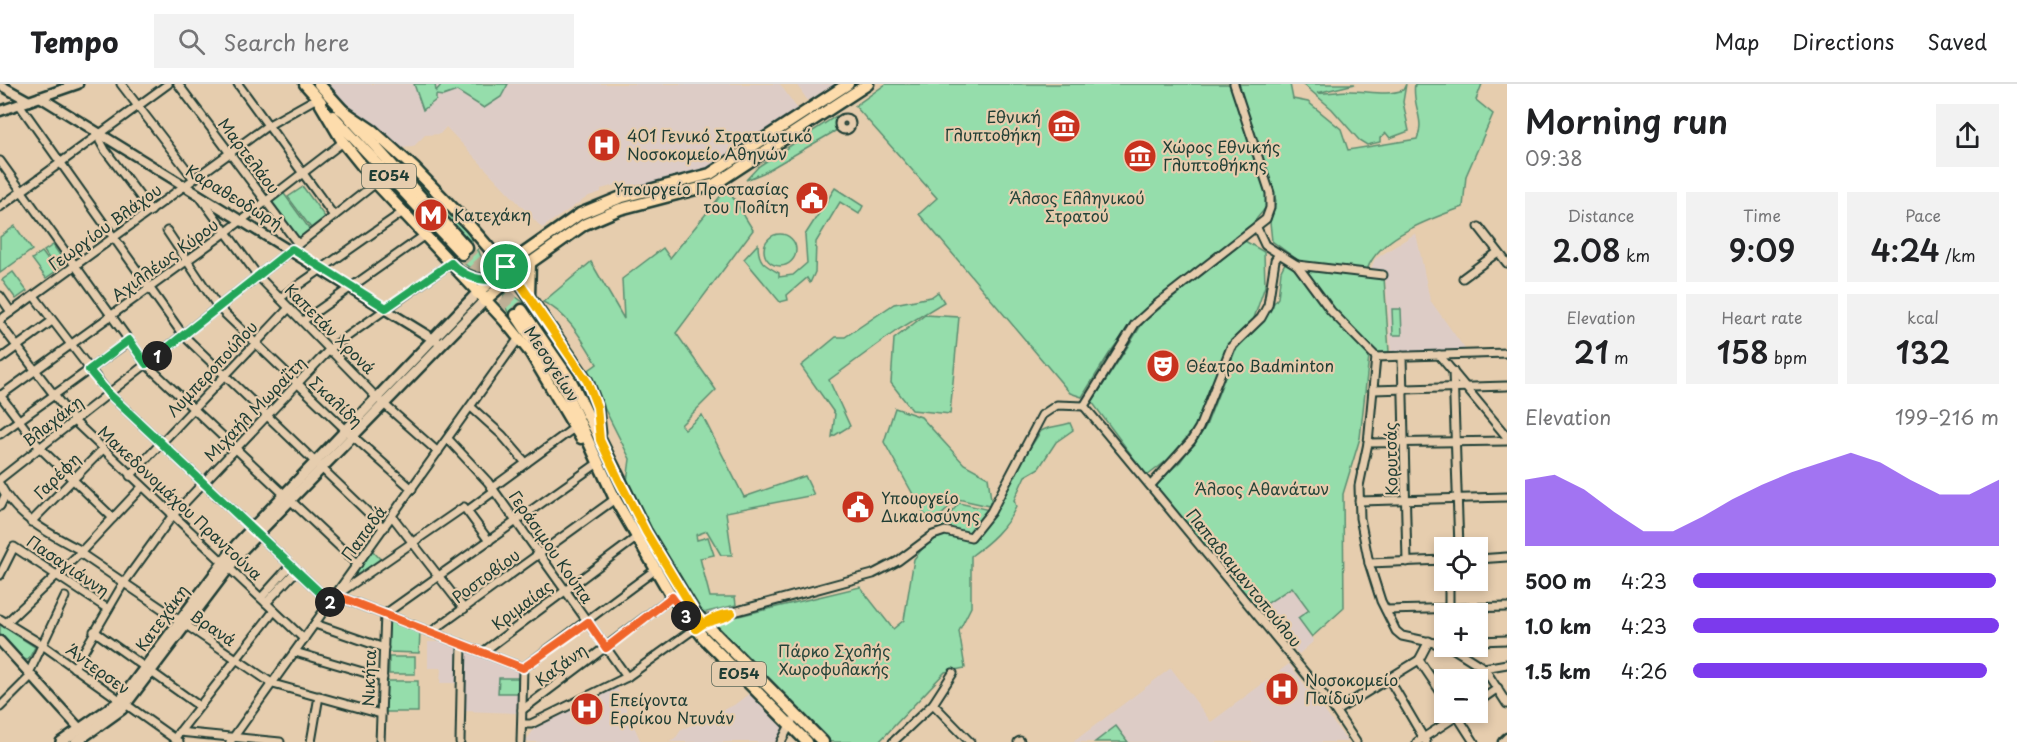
<!DOCTYPE html>
<html lang="en">
<head>
<meta charset="utf-8">
<style>
	:root { --surface:#fff; --page:#f2f2f2; --text:#202124; --muted:#757577; --line:#e0e0e0; --accent:#7c3aed }
	body { margin:0; font-family:"Playpen Sans",sans-serif; background:var(--page); color:var(--text); height:100vh; display:flex; flex-direction:column; font-size:22px; white-space:nowrap }
	* { box-sizing:border-box; margin:0 }
	p { font-size:20px; color:var(--muted) }
	.icon { flex:none; width:33px; height:33px; fill:none; stroke:currentColor; stroke-width:2; stroke-linecap:round; stroke-linejoin:round }
	.map { position:relative; flex:1; overflow:hidden }
	.details { display:flex; flex-direction:column; background:var(--surface); width:510px }
	.details>* { flex:none }
	.buttons { position:absolute; left:1434px; top:453px; display:grid; gap:12px }
	.buttons a { display:grid; place-items:center; width:54px; height:54px; border-radius:0px; background:var(--surface); box-shadow:0 3px 9px #0003; font-size:30px }
	.pin { position:absolute; display:grid; place-items:center; width:51px; height:51px; color:#fff; margin:-26px; border:3px solid #fff; border-radius:50%; box-shadow:0 2px 6px #0007 }
	.km { position:absolute; width:30px; height:30px; margin:-15px; border-radius:50%; background:#222; color:#fff; font-size:16px; line-height:30px; text-align:center }
	.round { display:grid; place-items:center; flex:none; width:63px; height:63px; border-radius:0px; background:var(--page) }
	.headline { display:flex; align-items:center; justify-content:space-between; height:102px; padding:0 18px }
	h1 { font-size:33px; font-weight:600; line-height:45px }
	.metrics { display:grid; grid-template-columns:repeat(3,1fr); gap:9px; height:102px; padding:6px 18px }
	.metrics div { display:grid; align-content:center; border-radius:0px; background:var(--page); text-align:center }
	.metrics b { font-size:30px; font-weight:600 }
	.metrics small { font-size:16px; font-weight:400 }
	.metrics p { font-size:16px }
	.chart { height:168px; padding:12px 18px }
	.chart p { display:flex; justify-content:space-between }
	.chart svg { width:100%; height:108px; margin-top:6px; fill:var(--accent); opacity:.7 }
	ul { padding:0 18px; list-style:none; font-size:20px }
	li { display:grid; grid-template-columns:96px 72px 1fr; align-items:center; height:45px }
	li i { height:15px; border-radius:8px; background:var(--accent) }
	header { display:flex; align-items:center; gap:36px; box-sizing:border-box; height:84px; padding:0 30px; background:var(--surface); border-bottom:2px solid var(--line) }
	header strong { font-size:28px }
	nav { display:flex; gap:33px; margin-inline-start:auto; font-size:21px }
	.search { width:420px; height:54px; background:var(--page); display:flex; align-items:center; gap:15px; box-sizing:border-box; padding:0 21px; border-radius:0px; color:var(--muted); font-size:22px }
	main { display:flex; flex:1; min-height:0 }
	.map>svg:first-child { display:block }
	.built { fill:#ddccc6 }
	.green { fill:#95ddab; stroke:#5a8d70; stroke-width:1.5 }
	.lines { fill:none; stroke-linecap:round; stroke-linejoin:round }
	.primary-tunnel { stroke:#beb096; stroke-width:10; stroke-dasharray:10 5; stroke-linecap:butt }
	.minor-casing { stroke:#1f3d34; stroke-width:11 }
	.tertiary-casing { stroke:#1f3d34; stroke-width:13 }
	.secondary-casing { stroke:#1f3d34; stroke-width:14 }
	.primary-casing { stroke:#1f3d34; stroke-width:15 }
	.minor { stroke:#e6cdae; stroke-width:7 }
	.tertiary { stroke:#e6cdae; stroke-width:8 }
	.secondary { stroke:#e6cdae; stroke-width:9 }
	.primary { stroke:#fddcac; stroke-width:10 }
	.split-1-casing { stroke:#fff; stroke-width:12 }
	.split-2-casing { stroke:#fff; stroke-width:12 }
	.split-3-casing { stroke:#fff; stroke-width:12 }
	.split-4-casing { stroke:#fff; stroke-width:12 }
	.split-1 { stroke:#22a559; stroke-width:8 }
	.split-2 { stroke:#22a559; stroke-width:8 }
	.split-3 { stroke:#f0652b; stroke-width:8 }
	.split-4 { stroke:#f5b400; stroke-width:8 }
	.labels { text-anchor:middle; stroke-width:4.5; stroke-linejoin:round; paint-order:stroke }
	.shield { fill:#e6cdae; stroke:#5b6859; stroke-width:1.5 }
	.shield-label { font-size:15px; font-weight:bold; fill:#1f3d34 }
	.poi-label { font-size:16px; fill:#1f3d34; stroke:#e6cdae; text-anchor:start }
	.street-label { font-size:16px; fill:#1f3d34; stroke:#e6cdae }
	.park-label { font-size:16px; fill:#25453a; stroke:#e6cdae }
</style>
</head>
<body>
<header>
<strong>Tempo</strong>
<div class="search"><svg class="icon" aria-label="search" viewBox="0 0 24 24"><circle cx="10" cy="10" r="6"/><path d="M15 15l6 6"/></svg>Search here</div>
<nav><a>Map</a><a>Directions</a><a>Saved</a></nav>
</header>
<main>
<div class="map">
<svg width="1507" height="658" viewBox="0 0 1507 658">
	<rect width="100%" height="100%" fill="#e6cdae"/>
	<filter id="ink" filterUnits="userSpaceOnUse"><feTurbulence type="fractalNoise" baseFrequency=".0167" numOctaves="2"/><feDisplacementMap in="SourceGraphic" scale="12" xChannelSelector="R" yChannelSelector="G"/><feConvolveMatrix kernelMatrix="1 2 1 2 8 2 1 2 1" color-interpolation-filters="sRGB"/></filter>
	<g filter="url(#ink)">
		<g class="built">
			<polygon points="329,0 780,0 798,26 702,87 631,105 623,99 601,105 601,108 589,112 542,144 446,43 440,50 425,51 413,63 401,64 348,22"/>
			<polygon points="796,0 835,0 808,17"/>
			<polygon points="1416,149 1430,216 1465,265 1391,268 1385,190 1370,187 1375,175"/>
			<polygon points="1292,502 1309,526 1298,534 1314,557 1299,570 1261,523"/>
			<polygon points="428,558 442,558 457,564 456,599 440,599 441,584 428,584"/>
			<polygon points="465,566 519,588 517,629 463,627"/>
			<polygon points="1289,580 1348,658 1073,658 1171,584 1211,638"/>
			<polygon points="617,604 641,658 525,658 535,644"/>
			<polygon points="750,609 784,642 777,658 669,658 675,655 681,646 734,621"/>
		</g>
		<g class="green">
			<polygon points="414,0 435,0 436,7 442,0 508,0 501,13 484,24 457,7 443,12 436,11 436,16 423,26"/>
			<polygon points="886,0 1232,0 1268,109 1268,121 1253,139 1131,240 1109,270 1082,313 1070,309 919,130 937,114 855,22"/>
			<path d="M1238 0H1290L1293 15 1308 18 1341 45 1348 66 1417 55C1426 36 1411 20 1415 0H1482L1476 16 1493 30 1466 92 1463 123C1432 134 1378 153 1367 186L1299 177 1272 157 1270 138 1276 117Z"/>
			<path d="M1303 0H1355L1317 9C1329 10 1339 7 1350 7 1368 7 1387 12 1403 6L1406 0 1403 18 1409 47 1390 54 1386 49 1380 54V58L1367 61 1359 56 1332 25Z"/>
			<polygon points="836,32 837,46 763,89 746,96 759,82"/>
			<path d="M338 43 428 139C392 118 362 77 338 43Z"/>
			<path d="M372 55C391 69 470 140 472 159Z"/>
			<polygon points="303,103 325,133 311,144 288,113"/>
			<path d="M727 104 753 146 676 249 716 306 681 341 685 345 702 331 744 413 805 392 814 411 726 428 732 471H721L707 447 696 451 697 456 708 453 714 471 700 474 710 513H735L736 521 703 529 669 480 627 398 630 375 586 288 597 280C583 257 568 229 543 218L591 178 624 235 622 195 663 164 670 174Z"/>
			<path d="M835 104 863 122 859 130 840 118 816 158 815 188 810 199 807 194 787 211 788 216 780 218 744 175 758 160C758 178 764 181 779 189V193L793 191 807 179 805 151Z"/>
			<polygon points="282,107 311,147 299,156 270,116"/>
			<polygon points="15,142 32,166 0,189 0,153"/>
			<circle cx="780" cy="166" r="16"/>
			<polygon points="1245,157 1264,168 1265,202 1253,237 1229,259 1196,342 1170,374 1147,392 1092,318 1144,237"/>
			<polygon points="53,161 65,179 56,185 44,167"/>
			<polygon points="478,165 484,180 475,187 463,179"/>
			<polygon points="42,168 56,187 46,194 32,175"/>
			<polygon points="1293,178 1369,272 1360,354 1343,410 1344,524 1312,553 1298,534 1309,526 1292,503 1257,526 1154,401 1180,378 1206,342 1235,267 1278,214 1281,187 1285,179"/>
			<polygon points="1302,184 1384,193 1389,268 1378,268 1333,226"/>
			<polygon points="13,188 27,207 16,215 2,196"/>
			<polygon points="938,208 944,218 896,247 829,296 850,342 832,353 835,330 801,282 836,253 845,253 894,220 931,213"/>
			<polygon points="511,209 528,222 510,233 503,217 504,210"/>
			<polygon points="1392,225 1401,225 1402,251 1393,251"/>
			<path d="M531 226C558 262 582 294 596 337L569 283 529 228Z"/>
			<polygon points="925,231 959,233 950,330 912,326 891,299 894,255"/>
			<polygon points="895,324 921,333 964,380 988,393 991,416 989,422 958,415 935,437 924,430 884,358"/>
			<path d="M1070 339 1073 346 1056 358 1039 384 1025 392 1014 416 1016 423C1006 444 990 458 971 472V523L959 547 965 584 945 588 879 658H826L717 548V540L722 536 860 503 893 545 904 536 914 475 959 419 989 426 1041 347C1051 341 1059 343 1070 339Z"/>
			<polygon points="372,466 381,476 347,502 348,497"/>
			<polygon points="389,536 420,548 419,569 388,568"/>
			<polygon points="0,540 35,563 28,576 23,575 0,551"/>
			<rect x="389" y="573" width="26" height="17"/>
			<polygon points="499,594 518,594 518,609 498,609"/>
			<polygon points="386,597 418,597 418,628 385,628"/>
			<polygon points="1116,642 1128,658 1095,658"/>
		</g>
		<g class="lines">
			<g class="primary-tunnel">
				<polyline points="467,164 522,226"/>
				<polyline points="462,170 516,231"/>
			</g>
			<g class="minor-casing">
				<g id="minor">
					<polyline points="121,0 194,95"/>
					<polyline points="178,0 298,160"/>
					<polyline points="238,0 334,132"/>
					<polyline points="19,20 183,251 384,444"/>
					<circle cx="845" cy="40" r="6"/>
					<polyline points="100,50 100,57 105,66 151,127"/>
					<polyline points="0,77 146,280 358,480"/>
					<polyline points="201,114 258,192 377,314 438,368"/>
					<polyline points="0,123 168,0"/>
					<polyline points="1479,143 1507,179"/>
					<polyline points="1257,144 1265,161 1297,181 1331,227 1376,273"/>
					<polyline points="167,147 218,223 346,346 412,405"/>
					<polyline points="1297,181 1383,191"/>
					<polyline points="1463,194 1498,168"/>
					<polyline points="0,212 11,228"/>
					<polyline points="34,212 109,310 330,518"/>
					<polyline points="280,214 403,128"/>
					<polyline points="0,236 267,42 317,14"/>
					<polyline points="303,237 425,151"/>
					<polyline points="0,240 74,337 304,555"/>
					<polyline points="1439,271 1507,353"/>
					<polyline points="1402,272 1407,478"/>
					<polyline points="1376,273 1368,359 1359,402 1360,434 1369,479 1381,517 1396,547 1402,552 1444,561"/>
					<polyline points="1376,273 1507,269"/>
					<polyline points="0,275 52,237"/>
					<polyline points="1453,287 1459,464"/>
					<polyline points="1373,306 1507,302"/>
					<polyline points="0,311 40,364 113,434"/>
					<polyline points="0,312 225,149 343,58"/>
					<polyline points="1084,322 1330,619 1356,658"/>
					<polyline points="1084,322 1135,240 1157,220 1266,135 1270,124 1270,109 1234,0"/>
					<polyline points="471,323 502,351 526,379"/>
					<polyline points="0,350 129,257"/>
					<polyline points="448,355 488,398 627,593"/>
					<polyline points="1368,359 1507,357"/>
					<polyline points="130,392 289,224"/>
					<polyline points="0,395 376,99"/>
					<path d="M0 401C18 435 50 450 82 467"/>
					<polyline points="1151,401 1191,357 1199,344 1231,263 1261,234 1268,221 1275,176 1279,170"/>
					<polyline points="492,404 574,344"/>
					<polyline points="1359,417 1507,413"/>
					<polyline points="0,422 5,412"/>
					<polyline points="467,427 494,407"/>
					<polyline points="392,432 464,525"/>
					<polyline points="31,438 103,365"/>
					<polyline points="80,469 273,600 381,630"/>
					<polyline points="1478,475 1507,473"/>
					<polyline points="1369,479 1444,476"/>
					<polyline points="0,491 14,463 108,525"/>
					<polyline points="1449,496 1449,524"/>
					<polyline points="338,510 464,423 489,457"/>
					<polyline points="335,511 523,584"/>
					<polyline points="261,514 290,482"/>
					<polyline points="266,519 296,487"/>
					<polyline points="1386,526 1507,523"/>
					<polyline points="0,535 41,560 179,658"/>
					<polyline points="6,539 80,469 142,403"/>
					<polyline points="315,540 384,564"/>
					<polyline points="94,547 199,622"/>
					<polyline points="431,548 615,415"/>
					<polyline points="1478,557 1507,556"/>
					<polyline points="1449,562 1484,584 1507,620"/>
					<polyline points="295,568 383,594"/>
					<polyline points="483,568 636,454"/>
					<polyline points="1419,576 1444,613"/>
					<polyline points="74,584 123,500 173,431 331,264 451,179"/>
					<polyline points="523,584 655,486"/>
					<polyline points="1484,584 1507,580"/>
					<polyline points="29,589 65,513"/>
					<polyline points="1389,595 1426,658"/>
					<polyline points="1478,618 1498,604"/>
					<polyline points="933,620 970,658"/>
					<polyline points="0,623 31,592"/>
					<polyline points="522,626 672,513"/>
					<polyline points="1336,627 1419,576 1429,557"/>
					<polyline points="1456,630 1474,658"/>
					<polyline points="522,640 531,640 627,593 708,535 873,490 898,477 933,451 945,447 971,453 991,428 1042,331 1057,321 1084,322"/>
					<polyline points="179,648 280,658"/>
					<polyline points="174,655 274,527"/>
					<polyline points="230,658 519,254"/>
					<polyline points="311,658 319,612"/>
					<polyline points="380,658 385,530 598,379"/>
					<polyline points="460,658 462,560"/>
					<polyline points="521,658 523,584"/>
					<polyline points="781,658 792,637"/>
					<polyline points="893,658 933,620 953,589"/>
					<polyline points="1018,658 1020,657"/>
					<polyline points="1417,658 1463,628"/>
				</g>
			</g>
			<g class="tertiary-casing">
				<g id="tertiary">
					<polyline points="0,1 29,17"/>
					<polyline points="40,13 438,258"/>
					<polyline points="0,27 78,0"/>
					<polyline points="0,557 80,645"/>
					<polyline points="1503,658 1507,654"/>
				</g>
			</g>
			<g class="secondary-casing">
				<g id="secondary">
					<polyline points="61,658 120,617 237,460 477,209"/>
					<polyline points="76,658 122,625 243,465 484,217"/>
				</g>
			</g>
			<g class="primary-casing">
				<g id="primary">
					<polyline points="305,0 321,18"/>
					<polyline points="319,0 467,164"/>
					<polyline points="317,14 343,58 376,99 505,237 530,268 581,354"/>
					<polyline points="339,24 373,47 414,84 470,142 521,201 587,297 597,323 600,349"/>
					<polyline points="333,32 462,170"/>
					<polyline points="461,189 476,195 495,196"/>
					<polyline points="477,209 523,170 580,130 619,114 710,90 848,0"/>
					<polyline points="529,211 530,178"/>
					<polyline points="484,217 520,186 585,140 620,125 715,100 868,0"/>
					<polyline points="522,226 571,297 646,448 695,529 823,658"/>
					<polyline points="516,231 563,302 615,415 672,513 703,553 807,658"/>
				</g>
			</g>
			<use href="#minor" class="minor"/>
			<use href="#tertiary" class="tertiary"/>
			<use href="#secondary" class="secondary"/>
			<use href="#primary" class="primary"/>
		</g>
	</g>
	<g class="lines" filter="url(#ink)">
		<g class="split-1-casing">
			<path id="split-1" d="M157 272 292 165 386 224 451 179C462 191 475 196 491 196L506 183"/>
		</g>
		<g class="split-2-casing">
			<polyline id="split-2" points="157,272 146,280 129,256 89,286 109,310 330,518"/>
		</g>
		<g class="split-3-casing">
			<polyline id="split-3" points="330,518 335,511 523,584 588,538 606,564 672,513 686,532"/>
		</g>
		<g class="split-4-casing">
			<path id="split-4" d="M506 183 521 201 587 297 597 323 600 356 619 396 646 448 695 529 703 540 726 533 732 529C717 530 707 537 696 545L686 532"/>
		</g>
		<use href="#split-1" class="split-1"/>
		<use href="#split-2" class="split-2"/>
		<use href="#split-3" class="split-3"/>
		<use href="#split-4" class="split-4"/>
	</g>
	<defs>
		<g id="museum-disc" transform="scale(1.725)"><circle r="9.5" fill="#c8321e" stroke="#e6cdae"/><path d="M0-6L6-3V-2H-6V-3ZM-5-1h2V3h-2ZM-1-1h2V3h-2ZM3-1h2V3H3ZM-6 4H6V6H-6Z" fill="#fff"/></g>
		<g id="hospital-disc" transform="scale(1.725)"><circle r="9.5" fill="#c8321e" stroke="#e6cdae"/><path d="M-5-5h3v3.5h4V-5h3V5h-3V1.5h-4V5h-3Z" fill="#fff"/></g>
		<g id="civic-disc" transform="scale(1.725)"><circle r="9.5" fill="#c8321e" stroke="#e6cdae"/><path d="M-.6-6.5H3V-4.5H.6V-3L4-1V1h2V6H-6V1h2V-1L-.6-3ZM-1.2 2.5V6h2.4V2.5Z" fill="#fff"/></g>
		<g id="metro-disc" transform="scale(1.725)"><circle r="9.5" fill="#c8321e" stroke="#e6cdae"/><path d="M-5.5 5V-5H-3L0 0L3-5H5.5V5H3V-.5L0 4L-3-.5V5Z" fill="#fff"/></g>
		<g id="theatre-disc" transform="scale(1.725)"><circle r="9.5" fill="#c8321e" stroke="#e6cdae"/><path d="M-5-5.5Q0-4 5-5.5V0Q5 5 0 6Q-5 5-5 0ZM-3.3-2.5H-1v1.5H-3.3ZM1-2.5H3.3v1.5H1ZM-2.8 1Q0 5.5 2.8 1Z" fill="#fff"/></g>
	</defs>
	<g fill-rule="evenodd">
		<use href="#museum-disc" x="1064" y="42"/>
		<use href="#hospital-disc" x="604" y="61"/>
		<use href="#museum-disc" x="1140" y="72"/>
		<use href="#civic-disc" x="812" y="114"/>
		<use href="#metro-disc" x="431" y="131"/>
		<use href="#theatre-disc" x="1163" y="282"/>
		<use href="#civic-disc" x="858" y="423"/>
		<use href="#hospital-disc" x="1282" y="605"/>
		<use href="#hospital-disc" x="587" y="625"/>
	</g>
	<g class="labels">
		<g class="shield">
			<rect x="362" y="80" width="54" height="24" rx="4.5"/>
			<rect x="712" y="578" width="54" height="24" rx="4.5"/>
		</g>
		<g class="shield-label">
			<text x="389" y="97">ΕΟ54</text>
			<text x="739" y="595">ΕΟ54</text>
		</g>
		<g class="poi-label">
			<text x="1041" y="39" text-anchor="end">Εθνική<tspan x="1041" dy="18">Γλυπτοθήκη</tspan></text>
			<text x="627" y="58">401 Γενικό Στρατιωτικό<tspan x="627" dy="18">Νοσοκομείο Αθηνών</tspan></text>
			<text x="1163" y="69">Χώρος Εθνικής<tspan x="1163" dy="18">Γλυπτοθήκης</tspan></text>
			<text x="789" y="111" text-anchor="end">Υπουργείο Προστασίας<tspan x="789" dy="18">του Πολίτη</tspan></text>
			<text x="454" y="137">Κατεχάκη</text>
			<text x="1186" y="288">Θέατρο Badminton</text>
			<text x="881" y="420">Υπουργείο<tspan x="881" dy="18">Δικαιοσύνης</tspan></text>
			<text x="1305" y="602">Νοσοκομείο<tspan x="1305" dy="18">Παίδων</tspan></text>
			<text x="610" y="622">Επείγοντα<tspan x="610" dy="18">Ερρίκου Ντυνάν</tspan></text>
		</g>
		<g class="street-label">
			<text transform="translate(249 72) rotate(53)" y="6">Μαρτελάου</text>
			<text transform="translate(234 113) rotate(31)" y="6">Καραθεοδωρή</text>
			<text transform="translate(105 143) rotate(-36)" y="6">Γεωργίου Βλάχου</text>
			<text transform="translate(165 176) rotate(-36)" y="6">Αχιλλέως Κύρου</text>
			<text transform="translate(330 245) rotate(45)" y="6">Καπετάν Χρονά</text>
			<text transform="translate(552 280) rotate(57)" y="6">Μεσογείων</text>
			<text transform="translate(212 285) rotate(-47)" y="6">Λυμπεροπούλου</text>
			<text transform="translate(336 318) rotate(43)" y="6">Σκαλίδη</text>
			<text transform="translate(255 325) rotate(-46)" y="6">Μιχαήλ Μωραΐτη</text>
			<text transform="translate(53 337) rotate(-38)" y="6">Βλαχάκη</text>
			<text transform="translate(1391 375) rotate(-91)" y="6">Κορυτσάς</text>
			<text transform="translate(57 392) rotate(-45)" y="6">Γαρέφη</text>
			<text transform="translate(180 419) rotate(43)" y="6">Μακεδονομάχου Πραντούνα</text>
			<text transform="translate(364 449) rotate(-54)" y="6">Παπαδά</text>
			<text transform="translate(551 463) rotate(55)" y="6">Γεράσιμου Κούπα</text>
			<text transform="translate(68 482) rotate(34)" y="6">Πασαγιάννη</text>
			<text transform="translate(486 492) rotate(-36)" y="6">Ροστοβίου</text>
			<text transform="translate(1244 494) rotate(51)" y="6">Παπαδιαμαντοπούλου</text>
			<text transform="translate(522 521) rotate(-37)" y="6">Κριμαίας</text>
			<text transform="translate(162 534) rotate(-54)" y="6">Κατεχάκη</text>
			<text transform="translate(213 544) rotate(34)" y="6">Βρανά</text>
			<text transform="translate(561 581) rotate(-36)" y="6">Καζάνη</text>
			<text transform="translate(98 585) rotate(36)" y="6">Άντερσεν</text>
			<text transform="translate(369 594) rotate(-88)" y="6">Νικήτα</text>
		</g>
		<g class="park-label">
			<text x="1077" y="120">Άλσος Ελληνικού<tspan x="1077" dy="18">Στρατού</tspan></text>
			<text x="1262" y="411">Άλσος Αθανάτων</text>
			<text x="834" y="573">Πάρκο Σχολής<tspan x="834" dy="18">Χωροφυλακής</tspan></text>
		</g>
	</g>
</svg>
<div class="buttons">
<a><svg class="icon" aria-label="locate" viewBox="0 0 24 24"><circle cx="12" cy="12" r="6"/><path d="M12 2v4M12 18v4M2 12h4M18 12h4"/></svg></a>
<a>+</a>
<a>−</a>
</div>
<div class="pin" style="left:506px;top:183px;background:#1e9e55"><svg class="icon" aria-label="arrive" viewBox="0 0 24 24"><path d="M6 21V4h12l-3 4 3 4H6"/></svg></div>
<b class="km" style="left:157px;top:272px">1</b>
<b class="km" style="left:330px;top:518px">2</b>
<b class="km" style="left:686px;top:532px">3</b>
</div>
<section class="details">
<div class="headline"><div><h1>Morning run</h1><p>09:38</p></div><a class="round"><svg class="icon" aria-label="share" viewBox="0 0 24 24"><path d="M12 15V3M7 8l5-5 5 5M5 13v7h14v-7"/></svg></a></div>
<div class="metrics">
<div><p>Distance</p><b>2.08<small> km</small></b></div>
<div><p>Time</p><b>9:09</b></div>
<div><p>Pace</p><b>4:24<small> /km</small></b></div>
</div>
<div class="metrics">
<div><p>Elevation</p><b>21<small> m</small></b></div>
<div><p>Heart rate</p><b>158<small> bpm</small></b></div>
<div><p>kcal</p><b>132</b></div>
</div>
<div class="chart"><p><span>Elevation</span>199–216 m</p>
<svg viewBox="0 0 160 44" preserveAspectRatio="none"><path d="M0 44V17L10 15L20 21L30 30L40 38L50 38L60 32L70 25L80 19L90 14L100 10L110 6L120 10L130 17L140 23L150 23L160 17V44z"/></svg>
</div>
<ul>
<li><b>500 m</b>4:23<i style="width:99%"></i></li>
<li><b>1.0 km</b>4:23<i style="width:100%"></i></li>
<li><b>1.5 km</b>4:26<i style="width:96%"></i></li>
</ul>
</section>
</main>
</body>
</html>
